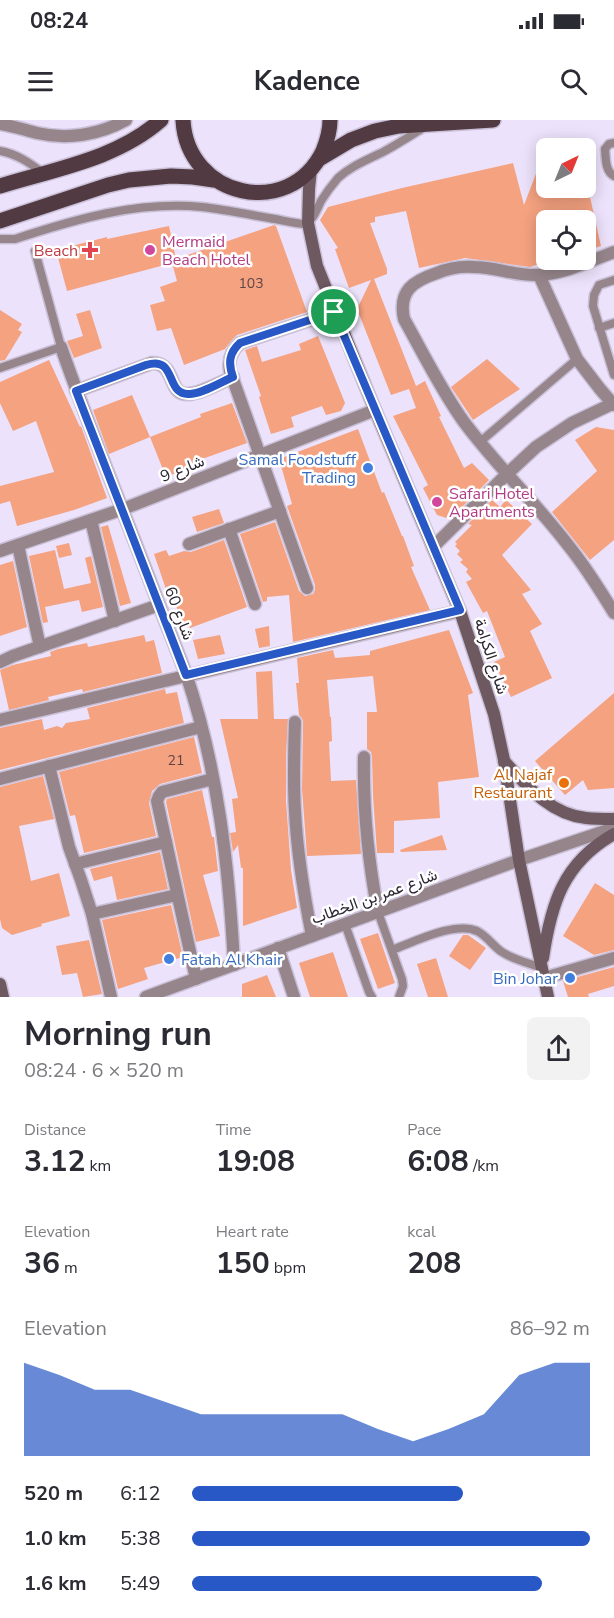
<!DOCTYPE html>
<html lang="en">
<head>
<meta charset="utf-8">
<style>
	:root { --surface:#fff; --page:#f2f2f3; --text:#2b2b33; --muted:#7c7c81; --accent:#2858c6 }
	body { margin:0; font-family:"Nunito Sans",Vazirmatn,sans-serif; background:var(--page); color:var(--text); height:100vh; display:flex; flex-direction:column; font-size:22px; white-space:nowrap }
	* { box-sizing:border-box; margin:0 }
	p { font-size:20px; color:var(--muted) }
	.icon { flex:none; width:33px; height:33px; fill:none; stroke:currentColor; stroke-width:2; stroke-linecap:round; stroke-linejoin:round }
	.map { position:relative; height:877px; overflow:hidden }
	.drawer { display:flex; flex-direction:column; background:var(--surface); flex:1 }
	.drawer>* { flex:none }
	.needle { width:39px; rotate:43deg }
	.buttons { position:absolute; left:536px; top:18px; display:grid; gap:12px }
	.buttons a { display:grid; place-items:center; width:60px; height:60px; border-radius:9px; background:var(--surface); box-shadow:0 3px 15px #0003; font-size:30px }
	.pin { position:absolute; display:grid; place-items:center; width:51px; height:51px; color:#fff; margin:-26px; border:3px solid #fff; border-radius:50%; box-shadow:0 2px 6px #0007 }
	.round { display:grid; place-items:center; flex:none; width:63px; height:63px; border-radius:9px; background:var(--page) }
	.head { display:flex; align-items:center; justify-content:space-between; height:102px; padding:0 24px }
	h1 { font-size:33px; font-weight:700; line-height:45px }
	.figures { display:grid; grid-template-columns:repeat(3,1fr); gap:9px; height:102px; padding:6px 24px }
	.figures div { display:grid; align-content:center }
	.figures b { font-size:30px; font-weight:700 }
	.figures small { font-size:16px; font-weight:400 }
	.figures p { font-size:16px }
	.chart { height:168px; padding:12px 24px }
	.chart p { display:flex; justify-content:space-between }
	.chart svg { width:100%; height:108px; margin-top:6px; fill:var(--accent); opacity:.7 }
	ul { padding:0 24px; list-style:none; font-size:20px }
	li { display:grid; grid-template-columns:96px 72px 1fr; align-items:center; height:45px }
	li i { height:15px; border-radius:8px; background:var(--accent) }
	.status { display:flex; justify-content:space-between; align-items:center; height:42px; padding:0 30px; background:var(--surface); direction:ltr }
	.status svg { height:16px; fill:currentColor }
	header { display:flex; justify-content:space-between; align-items:center; height:78px; padding:0 24px; background:var(--surface); font-size:27px; font-weight:700 }
	.map>svg:first-child { display:block }
	.building { fill:#f4a280 }
	.lines { fill:none; stroke-linecap:round; stroke-linejoin:round }
	.service-casing { stroke:#c9c0d7; stroke-width:11 }
	.pedestrian-casing { stroke:#c9c0d7; stroke-width:15 }
	.minor-casing { stroke:#c9c0d7; stroke-width:15 }
	.tertiary-casing { stroke:#c9c0d7; stroke-width:15 }
	.secondary-casing { stroke:#c9c0d7; stroke-width:15 }
	.primary-casing { stroke:#c9c0d7; stroke-width:18 }
	.service { stroke:#96868c; stroke-width:8 }
	.pedestrian { stroke:#96868c; stroke-width:12 }
	.minor { stroke:#96868c; stroke-width:12 }
	.tertiary { stroke:#96868c; stroke-width:12 }
	.secondary { stroke:#6e5961; stroke-width:12 }
	.primary { stroke:#523a43; stroke-width:15 }
	.route-casing { stroke:#fff; stroke-width:12 }
	.route { stroke:#2858c6; stroke-width:8 }
	.health-dot { fill:#e0444e; stroke:#fff; stroke-width:2 }
	.hotel-dot { fill:#d1479c; stroke:#fff; stroke-width:2 }
	.shop-dot { fill:#3f7fe0; stroke:#fff; stroke-width:2 }
	.food-dot { fill:#e8710a; stroke:#fff; stroke-width:2 }
	.labels { text-anchor:middle; stroke-width:5; stroke-linejoin:round; paint-order:stroke }
	.number-label { font-size:14px; fill:#5d4546 }
	.hotel-label { font-size:16px; fill:#b23c85; stroke:#fff; text-anchor:start }
	.health-label { font-size:16px; fill:#be3a42; stroke:#fff; text-anchor:end }
	.shop-label { font-size:16px; fill:#366cbe; stroke:#fff; text-anchor:end }
	.street-label { font-size:16px; fill:#2b2632; stroke:#fff }
	.food-label { font-size:16px; fill:#c56008; stroke:#fff; text-anchor:end }
</style>
</head>
<body>
<div class="status"><b>08:24</b><svg viewBox="0 0 49 12"><path d="M0 12V9h3v3zM5 12V6h3v6zM10 12V3h3v9zM15 12V0h3v12zM26 1h20v11H26zM47 4h2v5h-2z"/></svg></div>
<header><svg class="icon" aria-label="menu" viewBox="0 0 24 24"><path d="M4 6h16M4 12h16M4 18h16"/></svg>Kadence<svg class="icon" aria-label="search" viewBox="0 0 24 24"><circle cx="10" cy="10" r="6"/><path d="M15 15l6 6"/></svg></header>
<div class="map">
<svg width="614" height="877" viewBox="0 0 614 877">
	<rect width="100%" height="100%" fill="#ece2fb"/>
	<g class="building">
		<polygon points="545,30 546,31 546,68 588,68 601,126 585,131 585,100 546,100 546,142 530,147 465,138 419,148 406,91 375,97 375,102 370,103 387,149 387,154 374,159 416,266 425,261 441,296 439,297 464,348 472,343 489,360 450,399 437,395 423,368 428,365 393,296 416,288 409,269 391,275 357,189 371,160 349,168 335,129 338,128 320,100 328,87 402,68 513,43 524,85"/>
		<polygon points="274,105 276,106 307,192 237,215 231,221 225,229 184,245 171,208 157,211 150,185 165,181 160,167 177,161 172,143 67,171 56,130 107,117 107,119 169,106 176,139"/>
		<polygon points="0,190 22,204 18,210 22,212 5,240 0,241"/>
		<polygon points="90,190 102,228 74,238 67,221 83,216 76,194"/>
		<polygon points="318,216 345,283 341,291 326,295 322,286 291,297 294,307 271,314 259,277 261,276 245,230 257,226 262,242 301,230 299,224"/>
		<polygon points="487,239 520,269 473,300 451,267"/>
		<polygon points="49,240 80,307 81,306 107,378 74,390 17,406 10,381 0,384 0,366 54,352 36,301 13,311 0,283 0,262"/>
		<polygon points="132,275 150,317 109,334 93,290"/>
		<polygon points="232,283 247,323 202,339 203,342 166,357 150,317 201,297 200,294"/>
		<polygon points="596,307 614,310 614,420 590,440 552,392 597,351 575,320"/>
		<polygon points="358,309 382,373 384,372 402,416 403,416 414,446 411,447 430,490 293,522 289,475 267,477 267,481 263,482 240,414 275,402 299,471 305,476 313,474 315,470 315,465 287,386 292,384 279,339"/>
		<polygon points="492,380 500,387 506,380 532,404 502,435 531,470 522,474 542,504 530,511 552,558 511,577 494,542 505,537 487,491 483,493 466,462 472,459 466,452 468,449 460,442 463,440 457,434 460,431 455,426 457,424 455,422 472,405 468,404"/>
		<polygon points="219,389 224,403 197,412 192,397"/>
		<polygon points="108,405 131,483 120,486 101,407"/>
		<polygon points="224,420 247,487 190,508 188,504 183,505 172,474 168,475 154,434 166,430 169,436 184,431 191,432"/>
		<polygon points="69,423 72,435 59,438 56,426"/>
		<polygon points="55,430 64,469 91,463 85,438 91,436 103,487 82,492 79,480 45,487 48,502 43,503 29,436"/>
		<polygon points="13,441 27,507 0,516 0,445"/>
		<polygon points="269,506 270,526 259,528 255,509"/>
		<polygon points="449,510 473,573 468,575 479,657 438,662 440,698 394,701 394,733 377,733 373,676 372,637 371,632 367,629 367,592 377,592 373,556 327,560 330,597 331,597 332,621 329,622 331,661 356,660 361,734 307,736 302,669 303,602 302,598 299,595 296,563 299,563 297,538 333,530 335,538 370,535 370,531"/>
		<polygon points="144,515 146,522 154,520 162,553 83,572 82,569 48,577 49,580 9,590 0,550 13,545 51,536 50,532 58,529 87,523 88,527"/>
		<polygon points="220,515 225,534 198,539 193,520"/>
		<polygon points="272,551 274,599 288,599 286,636 286,681 291,750 297,788 243,806 243,748 241,748 238,725 233,732 230,713 236,712 232,679 238,678 220,599 258,599 256,552"/>
		<polygon points="165,569 166,574 177,572 184,603 0,650 0,608 42,599 44,610 57,606 62,608 66,603 90,599 87,588"/>
		<polygon points="614,573 614,668 588,670 583,660 565,675 535,641"/>
		<polygon points="194,617 202,653 160,664 152,671 149,683 156,716 84,733 75,695 70,696 59,652"/>
		<polygon points="43,656 54,699 19,706 31,761 59,753 70,796 41,804 42,806 12,815 2,808 0,799 0,667"/>
		<polygon points="202,670 212,717 214,717 218,751 203,755 220,816 196,822 166,682 167,679"/>
		<polygon points="442,715 447,730 401,732 400,730"/>
		<polygon points="160,732 168,769 117,780 112,756 94,761 90,749"/>
		<polygon points="595,763 614,775 614,830 594,835 563,816"/>
		<polygon points="171,785 183,837 144,848 148,859 118,869 102,800"/>
		<polygon points="378,813 395,863 378,869 360,819"/>
		<polygon points="463,815 468,815 486,828 470,850 449,836"/>
		<polygon points="89,820 102,874 83,877 77,853 62,855 56,826"/>
		<polygon points="333,832 348,877 310,877 299,843"/>
		<polygon points="436,838 448,877 428,877 417,844"/>
		<polygon points="614,847 614,866 588,874 589,877 568,877 563,861"/>
		<polygon points="267,855 276,877 242,877 242,864"/>
	</g>
	<g class="lines">
		<g class="service-casing">
			<g id="service">
				<path d="M614 23 609 24 605 29C606 38 605 51 614 56"/>
				<path d="M0 31C17 34 30 43 43 53"/>
				<path d="M0 119H15C76 99 137 81 202 87 227 90 251 95 275 99 285 101 296 104 306 104 314 99 317 89 321 81 326 73 332 65 338 58 351 46 367 40 383 32 396 25 410 16 423 8"/>
				<polyline points="614,160 599,165 594,175 593,186 614,255"/>
				<polyline points="599,208 614,203"/>
				<polyline points="0,248 61,227 35,131"/>
				<polyline points="480,322 577,239"/>
				<polyline points="378,792 402,859 403,866 399,877"/>
				<polyline points="345,804 369,872 372,877"/>
				<path d="M392 830C414 822 455 801 477 811 487 816 493 826 502 832 514 840 529 843 542 848"/>
			</g>
		</g>
		<g class="pedestrian-casing">
			<path id="pedestrian" d="M0 4C13 6 25 10 37 13 67 20 99 15 126 0"/>
		</g>
		<g class="minor-casing">
			<g id="minor">
				<path d="M614 132C590 141 564 154 538 155 516 156 496 147 474 147 461 146 449 148 437 153 413 161 398 171 404 199 423 233 441 270 464 302 496 345 535 382 568 425 585 446 600 470 614 493"/>
				<polyline points="539,155 577,239 600,269 614,285"/>
				<path d="M61 227C91 313 126 397 158 482 167 506 177 530 186 554 218 648 229 747 234 845"/>
				<path d="M76 271 152 243C177 243 167 275 188 274 200 274 221 262 233 257"/>
				<polyline points="91,400 115,501"/>
				<polyline points="229,409 255,484"/>
				<polyline points="189,424 280,391"/>
				<polyline points="18,425 40,527"/>
				<polyline points="433,427 507,354 536,327 572,303 614,283"/>
				<polyline points="0,431 123,389 375,290"/>
				<path d="M307 468 230 251C228 239 231 231 240 223L334 192"/>
				<polyline points="0,542 13,536 159,485"/>
				<polyline points="0,600 460,491"/>
				<path d="M295 602C294 632 293 662 295 691 297 733 304 775 312 816"/>
				<path d="M364 637C363 689 368 740 378 792"/>
				<polyline points="49,646 69,727 81,760 92,794 111,877"/>
				<polyline points="0,659 201,607"/>
				<polyline points="75,744 166,722"/>
				<polyline points="92,794 177,775"/>
				<polyline points="278,828 294,877"/>
				<polyline points="544,858 614,838"/>
				<polyline points="196,859 157,681 159,676 162,672 213,659"/>
			</g>
		</g>
		<g class="tertiary-casing">
			<polyline id="tertiary" points="146,877 519,740 614,708"/>
		</g>
		<g class="secondary-casing">
			<g id="secondary">
				<polyline points="311,49 309,69 308,103 317,146 375,290 460,491 494,594 504,640 519,740 548,877"/>
				<path d="M504 641C527 666 550 694 586 698 595 699 605 699 614 699"/>
				<path d="M543 838C551 784 563 743 614 714"/>
				<polyline points="0,864 3,877"/>
			</g>
		</g>
		<g class="primary-casing">
			<g id="primary">
				<path d="M183 0C187 77 289 101 323 31 327 21 330 11 330 0"/>
				<polyline points="319,39 351,20 375,11 399,6 493,0"/>
				<path d="M0 66C55 49 117 39 161 0"/>
				<polyline points="0,101 108,65 129,60 171,56 193,57 214,60"/>
			</g>
		</g>
		<use href="#service" class="service"/>
		<use href="#pedestrian" class="pedestrian"/>
		<use href="#minor" class="minor"/>
		<use href="#tertiary" class="tertiary"/>
		<use href="#secondary" class="secondary"/>
		<use href="#primary" class="primary"/>
	</g>
	<g class="lines">
		<g class="route-casing">
			<path id="route" d="M334 192 460 490 186 555 76 271 146 245C177 235 165 274 188 274 200 275 221 262 233 257 228 243 229 233 240 223Z"/>
		</g>
		<use href="#route" class="route"/>
	</g>
	<path class="health-dot" d="M87 121h6v6h6v6h-6v6h-6v-6h-6v-6h6z"/>
	<g class="hotel-dot">
		<circle cx="150" cy="130" r="6"/>
		<circle cx="437" cy="382" r="6"/>
	</g>
	<g class="shop-dot">
		<circle cx="368" cy="348" r="6"/>
		<circle cx="169" cy="839" r="6"/>
		<circle cx="570" cy="858" r="6"/>
	</g>
	<circle class="food-dot" cx="564" cy="663" r="6"/>
	<g class="labels">
		<g class="number-label">
			<text x="251" y="168">103</text>
			<text x="176" y="645">21</text>
		</g>
		<g class="hotel-label">
			<text x="162" y="127">Mermaid<tspan x="162" dy="18">Beach Hotel</tspan></text>
			<text x="449" y="379">Safari Hotel<tspan x="449" dy="18">Apartments</tspan></text>
		</g>
		<g class="health-label">
			<text x="78" y="136">Beach</text>
		</g>
		<g class="shop-label">
			<text x="356" y="345">Samal Foodstuff<tspan x="356" dy="18">Trading</tspan></text>
			<text x="181" y="845" text-anchor="start">Fatah Al Khair</text>
			<text x="558" y="864">Bin Johar</text>
		</g>
		<g class="street-label">
			<text transform="translate(182 348) rotate(-22)" y="6">شارع 9</text>
			<text transform="translate(180 493) rotate(69)" y="6">شارع 60</text>
			<text transform="translate(492 536) rotate(72)" y="6">شارع الكرامة</text>
			<text transform="translate(374 776) rotate(-20)" y="6">شارع عمر بن الخطاب</text>
		</g>
		<g class="food-label">
			<text x="552" y="660">Al Najaf<tspan x="552" dy="18">Restaurant</tspan></text>
		</g>
	</g>
</svg>
<div class="buttons">
<a><svg class="needle" viewBox="-14 -14 28 28"><path d="M0-13l5 13h-10z" fill="#e53935"/><path d="M0 13l5-13h-10z" fill="#7c7c81"/></svg></a>
<a><svg class="icon" aria-label="locate" viewBox="0 0 24 24"><circle cx="12" cy="12" r="6"/><path d="M12 2v4M12 18v4M2 12h4M18 12h4"/></svg></a>
</div>
<div class="pin" style="left:334px;top:192px;background:#1e9e55"><svg class="icon" aria-label="arrive" viewBox="0 0 24 24"><path d="M6 21V4h12l-3 4 3 4H6"/></svg></div>
</div>
<section class="drawer">
<div class="head"><div><h1>Morning run</h1><p>08:24 · 6 × 520 m</p></div><a class="round"><svg class="icon" aria-label="share" viewBox="0 0 24 24"><path d="M12 15V3M7 8l5-5 5 5M5 13v7h14v-7"/></svg></a></div>
<div class="figures">
<div><p>Distance</p><b>3.12<small> km</small></b></div>
<div><p>Time</p><b>19:08</b></div>
<div><p>Pace</p><b>6:08<small> /km</small></b></div>
</div>
<div class="figures">
<div><p>Elevation</p><b>36<small> m</small></b></div>
<div><p>Heart rate</p><b>150<small> bpm</small></b></div>
<div><p>kcal</p><b>208</b></div>
</div>
<div class="chart"><p><span>Elevation</span>86–92 m</p>
<svg viewBox="0 0 160 44" preserveAspectRatio="none"><path d="M0 44V6L10 11L20 17L30 17L40 22L50 27L60 27L70 27L80 27L90 27L100 33L110 38L120 33L130 27L140 11L150 6L160 6V44z"/></svg>
</div>
<ul>
<li><b>520 m</b>6:12<i style="width:68%"></i></li>
<li><b>1.0 km</b>5:38<i style="width:100%"></i></li>
<li><b>1.6 km</b>5:49<i style="width:88%"></i></li>
</ul>
</section>
</body>
</html>
